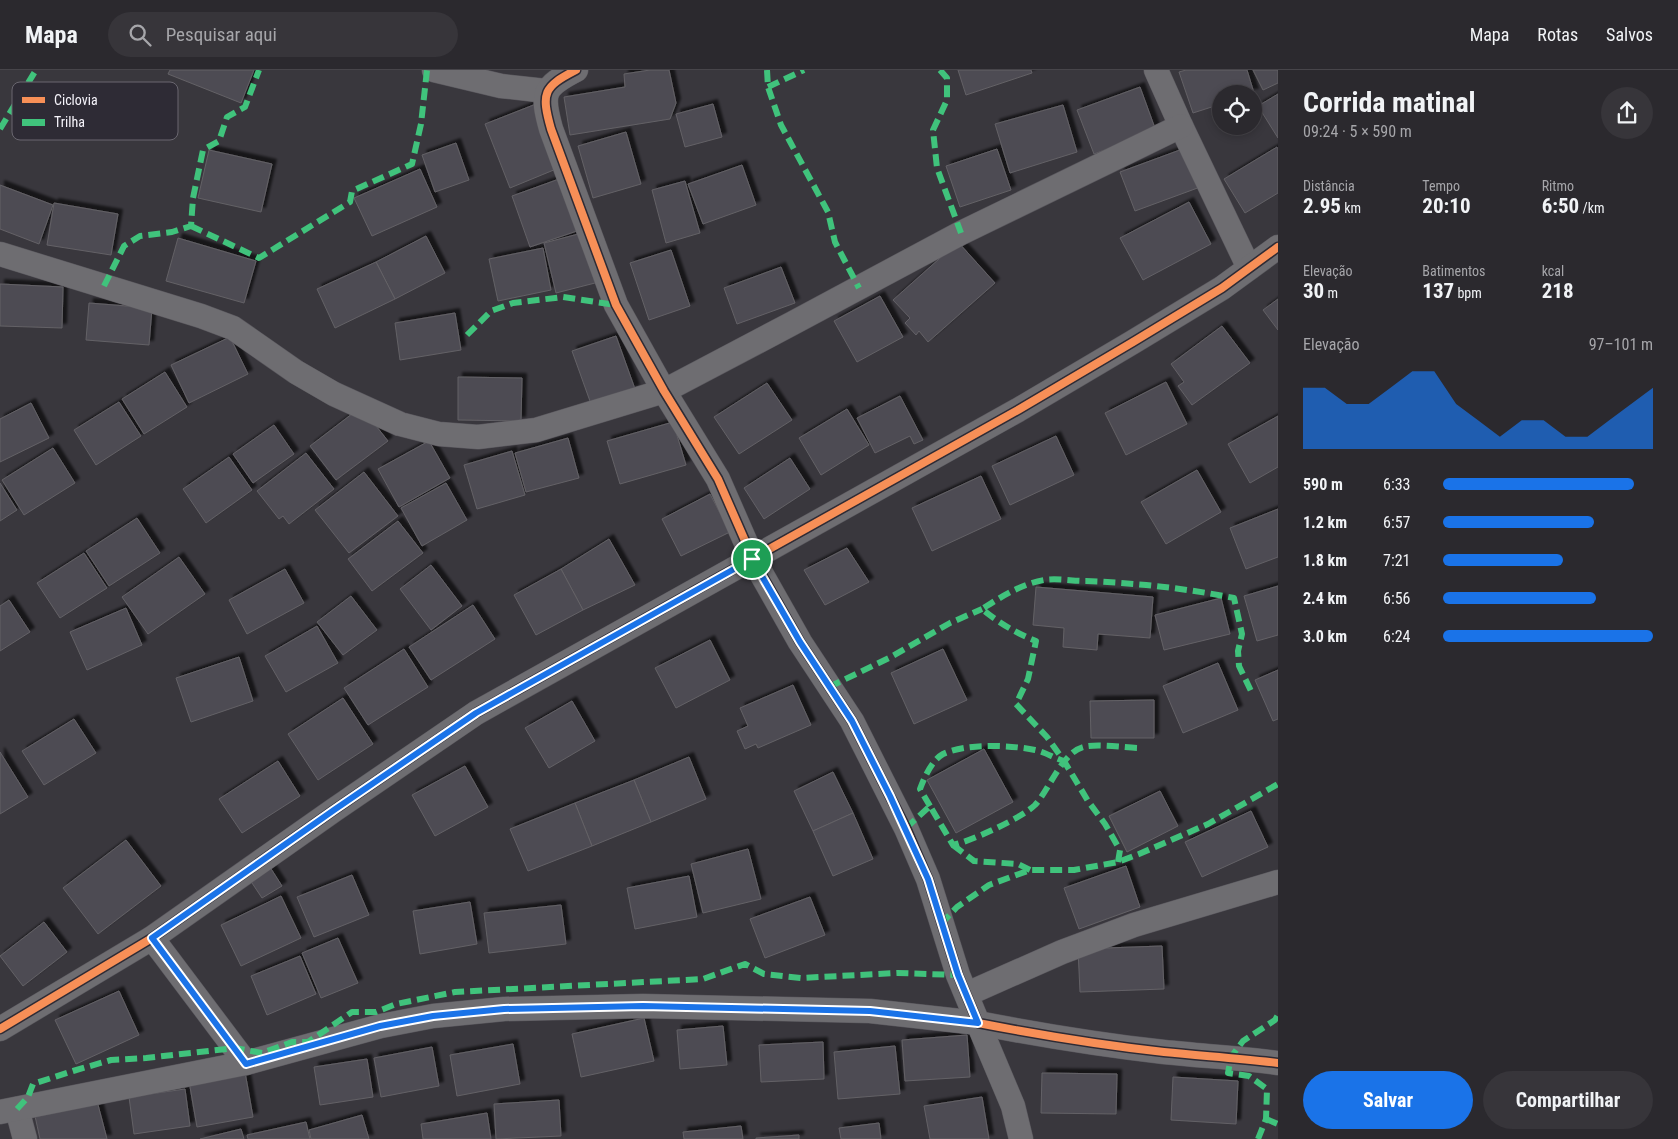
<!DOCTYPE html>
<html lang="pt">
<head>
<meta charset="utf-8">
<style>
	:root { --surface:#2b292e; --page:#37353a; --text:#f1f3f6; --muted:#a6a6aa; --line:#47454a; --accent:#1a73e8 }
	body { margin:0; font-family:"Roboto Condensed",sans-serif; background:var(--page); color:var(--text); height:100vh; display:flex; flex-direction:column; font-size:19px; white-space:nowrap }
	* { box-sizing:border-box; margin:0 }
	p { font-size:16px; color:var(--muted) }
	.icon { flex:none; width:28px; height:28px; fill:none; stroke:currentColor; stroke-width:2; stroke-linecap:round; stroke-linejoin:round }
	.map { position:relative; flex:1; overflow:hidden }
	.drawer { display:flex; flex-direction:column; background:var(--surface); width:400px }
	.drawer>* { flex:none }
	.controls { position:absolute; left:1212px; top:15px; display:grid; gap:10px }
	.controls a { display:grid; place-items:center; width:50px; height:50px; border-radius:50%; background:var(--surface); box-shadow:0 2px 8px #0003,0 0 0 1px var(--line); font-size:25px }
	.pin { position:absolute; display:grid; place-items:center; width:42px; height:42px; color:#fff; margin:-21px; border:2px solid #fff; border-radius:50%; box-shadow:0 1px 5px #0007 }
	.round { display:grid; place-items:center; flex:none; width:52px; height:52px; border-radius:26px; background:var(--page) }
	.overview { display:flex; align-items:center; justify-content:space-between; height:85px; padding:0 25px }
	h1 { font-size:28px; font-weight:700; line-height:38px }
	.figures { display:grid; grid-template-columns:repeat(3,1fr); gap:8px; height:85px; padding:5px 25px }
	.figures div { display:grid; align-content:center }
	.figures b { font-size:21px; font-weight:700 }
	.figures small { font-size:14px; font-weight:400 }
	.figures p { font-size:14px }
	.chart { height:140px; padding:10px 25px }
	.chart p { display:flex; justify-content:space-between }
	.chart svg { width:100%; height:90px; margin-top:5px; fill:var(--accent); opacity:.7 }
	.button { display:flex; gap:10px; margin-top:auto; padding:10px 25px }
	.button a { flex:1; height:58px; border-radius:30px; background:var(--accent); color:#fff; font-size:20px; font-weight:700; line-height:58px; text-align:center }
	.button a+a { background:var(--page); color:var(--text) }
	ul { padding:0 25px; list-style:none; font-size:16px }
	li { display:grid; grid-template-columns:80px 60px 1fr; align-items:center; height:38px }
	li i { height:12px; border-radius:6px; background:var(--accent) }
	header { display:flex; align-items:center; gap:30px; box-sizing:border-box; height:70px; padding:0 25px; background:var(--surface); border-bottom:1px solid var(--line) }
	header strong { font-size:24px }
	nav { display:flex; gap:28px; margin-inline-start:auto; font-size:18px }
	.search { width:350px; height:45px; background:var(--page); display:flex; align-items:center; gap:12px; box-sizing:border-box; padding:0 18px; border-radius:28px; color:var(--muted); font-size:19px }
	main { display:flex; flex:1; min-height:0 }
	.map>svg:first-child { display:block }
	.building { fill:#4e4c53; stroke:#636166; filter:url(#shadow) }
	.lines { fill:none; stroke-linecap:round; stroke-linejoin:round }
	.minor-casing { stroke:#58565c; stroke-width:25 }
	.minor { stroke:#6e6d71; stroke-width:24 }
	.quiet { stroke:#40c37c; stroke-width:6; stroke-dasharray:12 6; stroke-linecap:butt }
	.cycleway-casing { stroke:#2e2b35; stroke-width:11 }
	.cycleway { stroke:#f78f57; stroke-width:8 }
	.route-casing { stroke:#fff; stroke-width:10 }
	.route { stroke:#1a73e8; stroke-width:6 }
	.key { fill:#2e2b35; stroke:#6a6770; stroke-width:1 }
	.key-label { font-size:14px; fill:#f5f3fa }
</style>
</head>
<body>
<header>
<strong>Mapa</strong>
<div class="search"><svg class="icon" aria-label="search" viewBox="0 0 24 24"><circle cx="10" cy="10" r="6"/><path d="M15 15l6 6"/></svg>Pesquisar aqui</div>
<nav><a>Mapa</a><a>Rotas</a><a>Salvos</a></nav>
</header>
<main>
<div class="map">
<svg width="1278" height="1069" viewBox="0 0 1278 1069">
	<defs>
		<filter id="shadow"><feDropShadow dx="4.5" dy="-4.5" stdDeviation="1" flood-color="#0009"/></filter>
	</defs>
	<rect width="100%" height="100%" fill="#39373d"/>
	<g class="building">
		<polygon points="170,0 254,0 241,33 168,4"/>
		<polygon points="650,0 669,0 676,33 670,49 570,65 564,27 625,17 624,4"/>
		<polygon points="958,0 1031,0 1032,3 966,25"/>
		<polygon points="1186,0 1247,0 1254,23 1221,24 1221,34 1193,43 1179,2"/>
		<polygon points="1253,0 1278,0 1278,13 1263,20"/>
		<polygon points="1140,17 1156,61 1094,84 1077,40"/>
		<polygon points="1278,24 1278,68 1258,36"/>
		<polygon points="536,34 561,97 510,118 485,54"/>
		<polygon points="713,34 722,67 685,77 676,44"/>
		<polygon points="1063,35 1077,82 1010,103 995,54"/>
		<polygon points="626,62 641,114 593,128 578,76"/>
		<polygon points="456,73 469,110 435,122 422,85"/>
		<polygon points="1188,77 1203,116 1135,141 1120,102"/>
		<polygon points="1277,77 1278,79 1278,123 1245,143 1224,109"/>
		<polygon points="997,79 1011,120 960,137 946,96"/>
		<polygon points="209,80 272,94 261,142 198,128"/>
		<polygon points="742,95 756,135 703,154 688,114"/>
		<polygon points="420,99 437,137 372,166 354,128"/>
		<polygon points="559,109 577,161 530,177 512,126"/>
		<polygon points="685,111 700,163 666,173 652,120"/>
		<polygon points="0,115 53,135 39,174 0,159"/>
		<polygon points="1189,132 1211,174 1143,210 1120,168"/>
		<polygon points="54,133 118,144 111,185 47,175"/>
		<polygon points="582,163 595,213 556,223 544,173"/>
		<polygon points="426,166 445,203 395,229 376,192"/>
		<polygon points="178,168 256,191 244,233 166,211"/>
		<polygon points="958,172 995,213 928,272 919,261 916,265 905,253 910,248 893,230"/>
		<polygon points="543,178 551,220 498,231 489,189"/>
		<polygon points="671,180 690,236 649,250 630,193"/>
		<polygon points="376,192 395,229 335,258 317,219"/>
		<polygon points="781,197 795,233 737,254 724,218"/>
		<polygon points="0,214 63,217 62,258 0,256"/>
		<polygon points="880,226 903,267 857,292 834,251"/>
		<polygon points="1278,229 1278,260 1263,240"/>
		<polygon points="89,233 152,238 149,275 86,270"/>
		<polygon points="455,243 461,280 400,290 395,253"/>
		<polygon points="1222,256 1250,293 1192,335 1178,316 1184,312 1171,294"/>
		<polygon points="616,266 635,319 591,334 572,281"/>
		<polygon points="230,267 248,304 189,333 171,295"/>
		<polygon points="165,302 187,337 144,364 122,329"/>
		<polygon points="458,307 522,308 521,351 458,350"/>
		<polygon points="1166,312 1187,354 1126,385 1105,343"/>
		<polygon points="767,313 792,350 739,384 714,347"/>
		<polygon points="900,326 923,370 914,374 910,366 875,383 857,348"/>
		<polygon points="119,332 141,366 96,395 74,360"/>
		<polygon points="31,333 49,368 0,392 0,349"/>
		<polygon points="361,337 388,371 336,410 310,376"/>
		<polygon points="847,339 869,375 821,405 799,368"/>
		<polygon points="1278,346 1278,397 1250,413 1228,374"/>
		<polygon points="673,352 686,395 620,414 607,371"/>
		<polygon points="274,355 294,384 253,413 233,384"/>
		<polygon points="1056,366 1074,405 1010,435 992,396"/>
		<polygon points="568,368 579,408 526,422 515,383"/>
		<polygon points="429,371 450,408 399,437 378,399"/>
		<polygon points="53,378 75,413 24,445 2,410"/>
		<polygon points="512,381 525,425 477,439 464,395"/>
		<polygon points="306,383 334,419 289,454 283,446 279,449 257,421"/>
		<polygon points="229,387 252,420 206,453 183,419"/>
		<polygon points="790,388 810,419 764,449 744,418"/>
		<polygon points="1197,400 1221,442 1166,474 1141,432"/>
		<polygon points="364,402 398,446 349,483 315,440"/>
		<polygon points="981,406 1001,449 932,481 912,438"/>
		<polygon points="0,413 17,440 0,451"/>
		<polygon points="446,413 467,450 422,476 401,438"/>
		<polygon points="710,424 730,462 681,486 662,449"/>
		<polygon points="1278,439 1278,487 1246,499 1230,458"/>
		<polygon points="137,448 160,483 109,516 86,481"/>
		<polygon points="398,451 423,483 372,521 348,489"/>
		<polygon points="609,469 635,515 583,540 561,499"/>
		<polygon points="847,478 869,512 825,535 804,500"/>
		<polygon points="84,483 107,518 60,548 37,513"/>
		<polygon points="179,487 205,524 148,564 122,527"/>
		<polygon points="431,495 462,536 431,560 400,519"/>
		<polygon points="285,499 304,533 247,564 229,530"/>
		<polygon points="561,499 583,540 536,565 514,525"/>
		<polygon points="1278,516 1278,565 1257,571 1244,526"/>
		<polygon points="1036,517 1153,527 1150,568 1098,564 1097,580 1063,577 1064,558 1033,555"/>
		<polygon points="351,526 377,560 343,585 317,552"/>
		<polygon points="1221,528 1230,564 1164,580 1155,545"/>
		<polygon points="9,530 30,562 0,581 0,536"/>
		<polygon points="473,535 495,569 431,610 409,577"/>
		<polygon points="126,538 142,575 87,600 70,562"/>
		<polygon points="317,556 338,593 286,622 265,586"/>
		<polygon points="710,570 730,610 676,638 655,598"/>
		<polygon points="404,579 428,617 368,655 344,618"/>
		<polygon points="943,579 967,630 914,654 891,603"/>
		<polygon points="239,587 253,631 191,652 176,608"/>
		<polygon points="1218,593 1238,640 1183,663 1163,616"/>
		<polygon points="1278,600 1278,649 1273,651 1255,610"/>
		<polygon points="793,615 811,655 758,678 756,674 745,679 737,661 748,656 740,638"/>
		<polygon points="343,628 373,674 318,710 288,664"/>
		<polygon points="1154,630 1154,668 1091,668 1090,631"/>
		<polygon points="572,631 595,671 549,698 525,658"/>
		<polygon points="74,649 96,683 44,715 22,681"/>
		<polygon points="984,679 1013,732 956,763 927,710"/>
		<polygon points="0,682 28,727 0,744"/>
		<polygon points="689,687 706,729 651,752 634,710"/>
		<polygon points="278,691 300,726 242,763 219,729"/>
		<polygon points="465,696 488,737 435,766 412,725"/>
		<polygon points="833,702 853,743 813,761 794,721"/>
		<polygon points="634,710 651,752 592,776 575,733"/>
		<polygon points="1160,721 1178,756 1127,782 1109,746"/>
		<polygon points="575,733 592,776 528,801 510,759"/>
		<polygon points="1251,741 1268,777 1202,807 1185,772"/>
		<polygon points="853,743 873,789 833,806 813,761"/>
		<polygon points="126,770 161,816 98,864 63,818"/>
		<polygon points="748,779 761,829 703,843 691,794"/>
		<polygon points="268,794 282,816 262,828 248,807"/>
		<polygon points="1126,796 1140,837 1079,859 1064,818"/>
		<polygon points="352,805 369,845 314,867 297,827"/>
		<polygon points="689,806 697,847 635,859 627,818"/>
		<polygon points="281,826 301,868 241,896 221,855"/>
		<polygon points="810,827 825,865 765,888 750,849"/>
		<polygon points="470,832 477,874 420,884 413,841"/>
		<polygon points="561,835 566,874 489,883 484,843"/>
		<polygon points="44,852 67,882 23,916 0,886"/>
		<polygon points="338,868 358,913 321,928 302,883"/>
		<polygon points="1162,876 1164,919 1080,922 1078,879"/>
		<polygon points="300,886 316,924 267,945 251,906"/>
		<polygon points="119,921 139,965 76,994 55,950"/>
		<polygon points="644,948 654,991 581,1007 572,964"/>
		<polygon points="723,956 727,995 680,999 677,960"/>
		<polygon points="967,965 970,1007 905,1011 902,970"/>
		<polygon points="823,972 824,1009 761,1012 759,975"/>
		<polygon points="513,974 520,1014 457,1026 450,985"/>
		<polygon points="895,976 900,1024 838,1029 834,982"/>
		<polygon points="432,977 439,1016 381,1027 374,988"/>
		<polygon points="367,989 373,1027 320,1035 314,997"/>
		<polygon points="245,1002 253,1047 197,1057 189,1011"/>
		<polygon points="1042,1003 1117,1004 1116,1044 1041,1043"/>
		<polygon points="1173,1007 1238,1011 1236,1054 1171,1050"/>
		<polygon points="185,1019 190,1056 134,1064 129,1027"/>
		<polygon points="982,1027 989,1069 930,1069 924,1036"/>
		<polygon points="559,1030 561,1066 496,1069 494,1034"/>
		<polygon points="97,1031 107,1069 40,1069 35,1046"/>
		<polygon points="487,1043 491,1069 423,1069 421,1054"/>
		<polygon points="362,1045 369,1069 311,1069 309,1060"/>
		<polygon points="306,1052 310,1069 248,1069 247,1065"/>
		<polygon points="879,1053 881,1069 841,1069 839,1058"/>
		<polygon points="741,1056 743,1069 684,1069 683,1062"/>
		<polygon points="241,1059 244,1069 200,1069"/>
		<polygon points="799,1065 799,1069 756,1069 756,1068"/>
	</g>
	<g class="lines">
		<g class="minor-casing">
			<g id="minor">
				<polyline points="434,0 501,16 546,21"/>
				<path d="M576 0C543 17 541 23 551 59L616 235 664 321 718 409 753 489 800 572 852 651 906 758 928 809 958 905 978 953C1040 965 1101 975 1164 982 1202 986 1240 988 1278 993"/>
				<polyline points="1156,0 1181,56 1249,198"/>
				<polyline points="0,184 201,246 233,258 296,302 334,324 400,354 439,364 478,367 536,360 664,321 793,253 961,163 1181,56"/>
				<polyline points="152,868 246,993"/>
				<polyline points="967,924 1062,882 1134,855 1278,812"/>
				<polyline points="0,959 152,868 334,740 476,643 1018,340 1133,272 1222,218 1278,177"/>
				<polyline points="17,1039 25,1069"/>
				<polyline points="0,1042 246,993 381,956 433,946 504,939 643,936 870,941 978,953 1013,1036 1021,1069"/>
			</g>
		</g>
		<use href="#minor" class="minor"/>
		<g class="quiet">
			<polyline points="767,0 768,17 781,55 828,142 835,172 859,218"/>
			<polyline points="940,0 947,8 947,30 933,60 937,98 961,163"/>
			<polyline points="768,17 804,0"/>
			<polyline points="0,59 36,0"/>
			<polyline points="191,156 259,188 350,132 352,121 412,94 421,54 427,0"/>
			<polyline points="104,216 124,176 140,166 172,162 191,156 193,128 203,80 219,71 227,47 245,37 259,0"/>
			<polyline points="467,265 491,241 513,233 563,227 616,235"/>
			<polyline points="829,617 889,588 950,553 982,539"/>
			<path d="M930 736 920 719C924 708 932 690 943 684 966 673 1011 675 1035 680 1045 682 1054 688 1064 691"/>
			<path d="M906 758 930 736 953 775C971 771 1022 748 1035 735 1049 720 1062 683 1083 677 1099 673 1124 678 1141 678"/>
			<polyline points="953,775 974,791 1018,794 1030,800"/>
			<path d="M1118 792 1120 780 1105 754 1088 731 1064 691 1047 667 1016 634 1028 609 1036 571C1016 563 999 553 982 539 1001 527 1021 514 1044 510 1057 508 1072 511 1086 511 1136 513 1184 518 1234 528L1242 564 1238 581 1239 596 1252 623"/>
			<polyline points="941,854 957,837 989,815 1030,800 1074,800 1118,792 1139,784 1208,754 1278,714"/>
			<polyline points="17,1039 28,1027 33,1014 73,1001 111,990 146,988 235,978 262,983 292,972 308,972 352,942 376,942 396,934 455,922 703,909 745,894 764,904 801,908 897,903 958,905"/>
			<polyline points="1266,1049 1278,1054"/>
			<polyline points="1258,1069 1266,1049 1267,1019 1249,1006 1228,1003 1231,987 1243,971 1275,950 1278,945"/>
		</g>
		<g class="cycleway-casing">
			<g id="cycleway">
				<path d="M576 0C543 17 541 23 551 59L616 235 664 321 718 409 753 489 800 572 852 651 906 758 928 809 958 905 978 953C1040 965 1101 975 1164 982 1202 986 1240 988 1278 993"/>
				<polyline points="0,959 152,868 334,740 476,643 1018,340 1133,272 1222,218 1278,177"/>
			</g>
		</g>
		<use href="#cycleway" class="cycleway"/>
	</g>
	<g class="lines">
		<g class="route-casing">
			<polygon id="route" points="752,489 800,572 852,651 890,726 928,809 958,905 978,953 870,941 643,936 504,939 433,946 380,956 246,994 152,868 334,740 476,643"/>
		</g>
		<use href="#route" class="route"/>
	</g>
	<rect x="12" y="12" width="166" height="58" rx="8" class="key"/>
	<rect x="22" y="27" width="23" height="6" fill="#f78f57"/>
	<rect x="22" y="49" width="23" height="7" fill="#40c37c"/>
	<g class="key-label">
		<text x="54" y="35">Ciclovia</text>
		<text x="54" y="57">Trilha</text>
	</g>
</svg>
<div class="controls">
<a><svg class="icon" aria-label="locate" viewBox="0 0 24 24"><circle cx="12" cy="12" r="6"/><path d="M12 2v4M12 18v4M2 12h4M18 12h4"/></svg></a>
</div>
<div class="pin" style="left:752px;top:489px;background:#1e9e55"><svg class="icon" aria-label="arrive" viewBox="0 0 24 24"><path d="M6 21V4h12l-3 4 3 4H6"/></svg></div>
</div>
<section class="drawer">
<div class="overview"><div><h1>Corrida matinal</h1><p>09:24 · 5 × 590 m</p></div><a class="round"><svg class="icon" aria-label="share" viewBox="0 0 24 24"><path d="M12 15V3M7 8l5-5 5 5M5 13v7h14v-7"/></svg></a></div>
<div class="figures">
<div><p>Distância</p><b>2.95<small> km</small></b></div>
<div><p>Tempo</p><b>20:10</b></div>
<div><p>Ritmo</p><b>6:50<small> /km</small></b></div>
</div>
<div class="figures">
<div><p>Elevação</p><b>30<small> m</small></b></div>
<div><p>Batimentos</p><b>137<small> bpm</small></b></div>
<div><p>kcal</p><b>218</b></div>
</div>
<div class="chart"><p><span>Elevação</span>97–101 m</p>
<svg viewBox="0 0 160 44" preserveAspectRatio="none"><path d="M0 44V14L10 14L20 22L30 22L40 14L50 6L60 6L70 22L80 30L90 38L100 30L110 30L120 38L130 38L140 30L150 22L160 14V44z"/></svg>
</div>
<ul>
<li><b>590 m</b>6:33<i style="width:91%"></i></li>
<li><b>1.2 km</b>6:57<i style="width:72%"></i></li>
<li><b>1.8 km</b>7:21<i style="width:57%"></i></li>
<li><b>2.4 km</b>6:56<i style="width:73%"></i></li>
<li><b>3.0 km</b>6:24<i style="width:100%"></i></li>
</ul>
<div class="button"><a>Salvar</a><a>Compartilhar</a></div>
</section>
</main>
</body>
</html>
